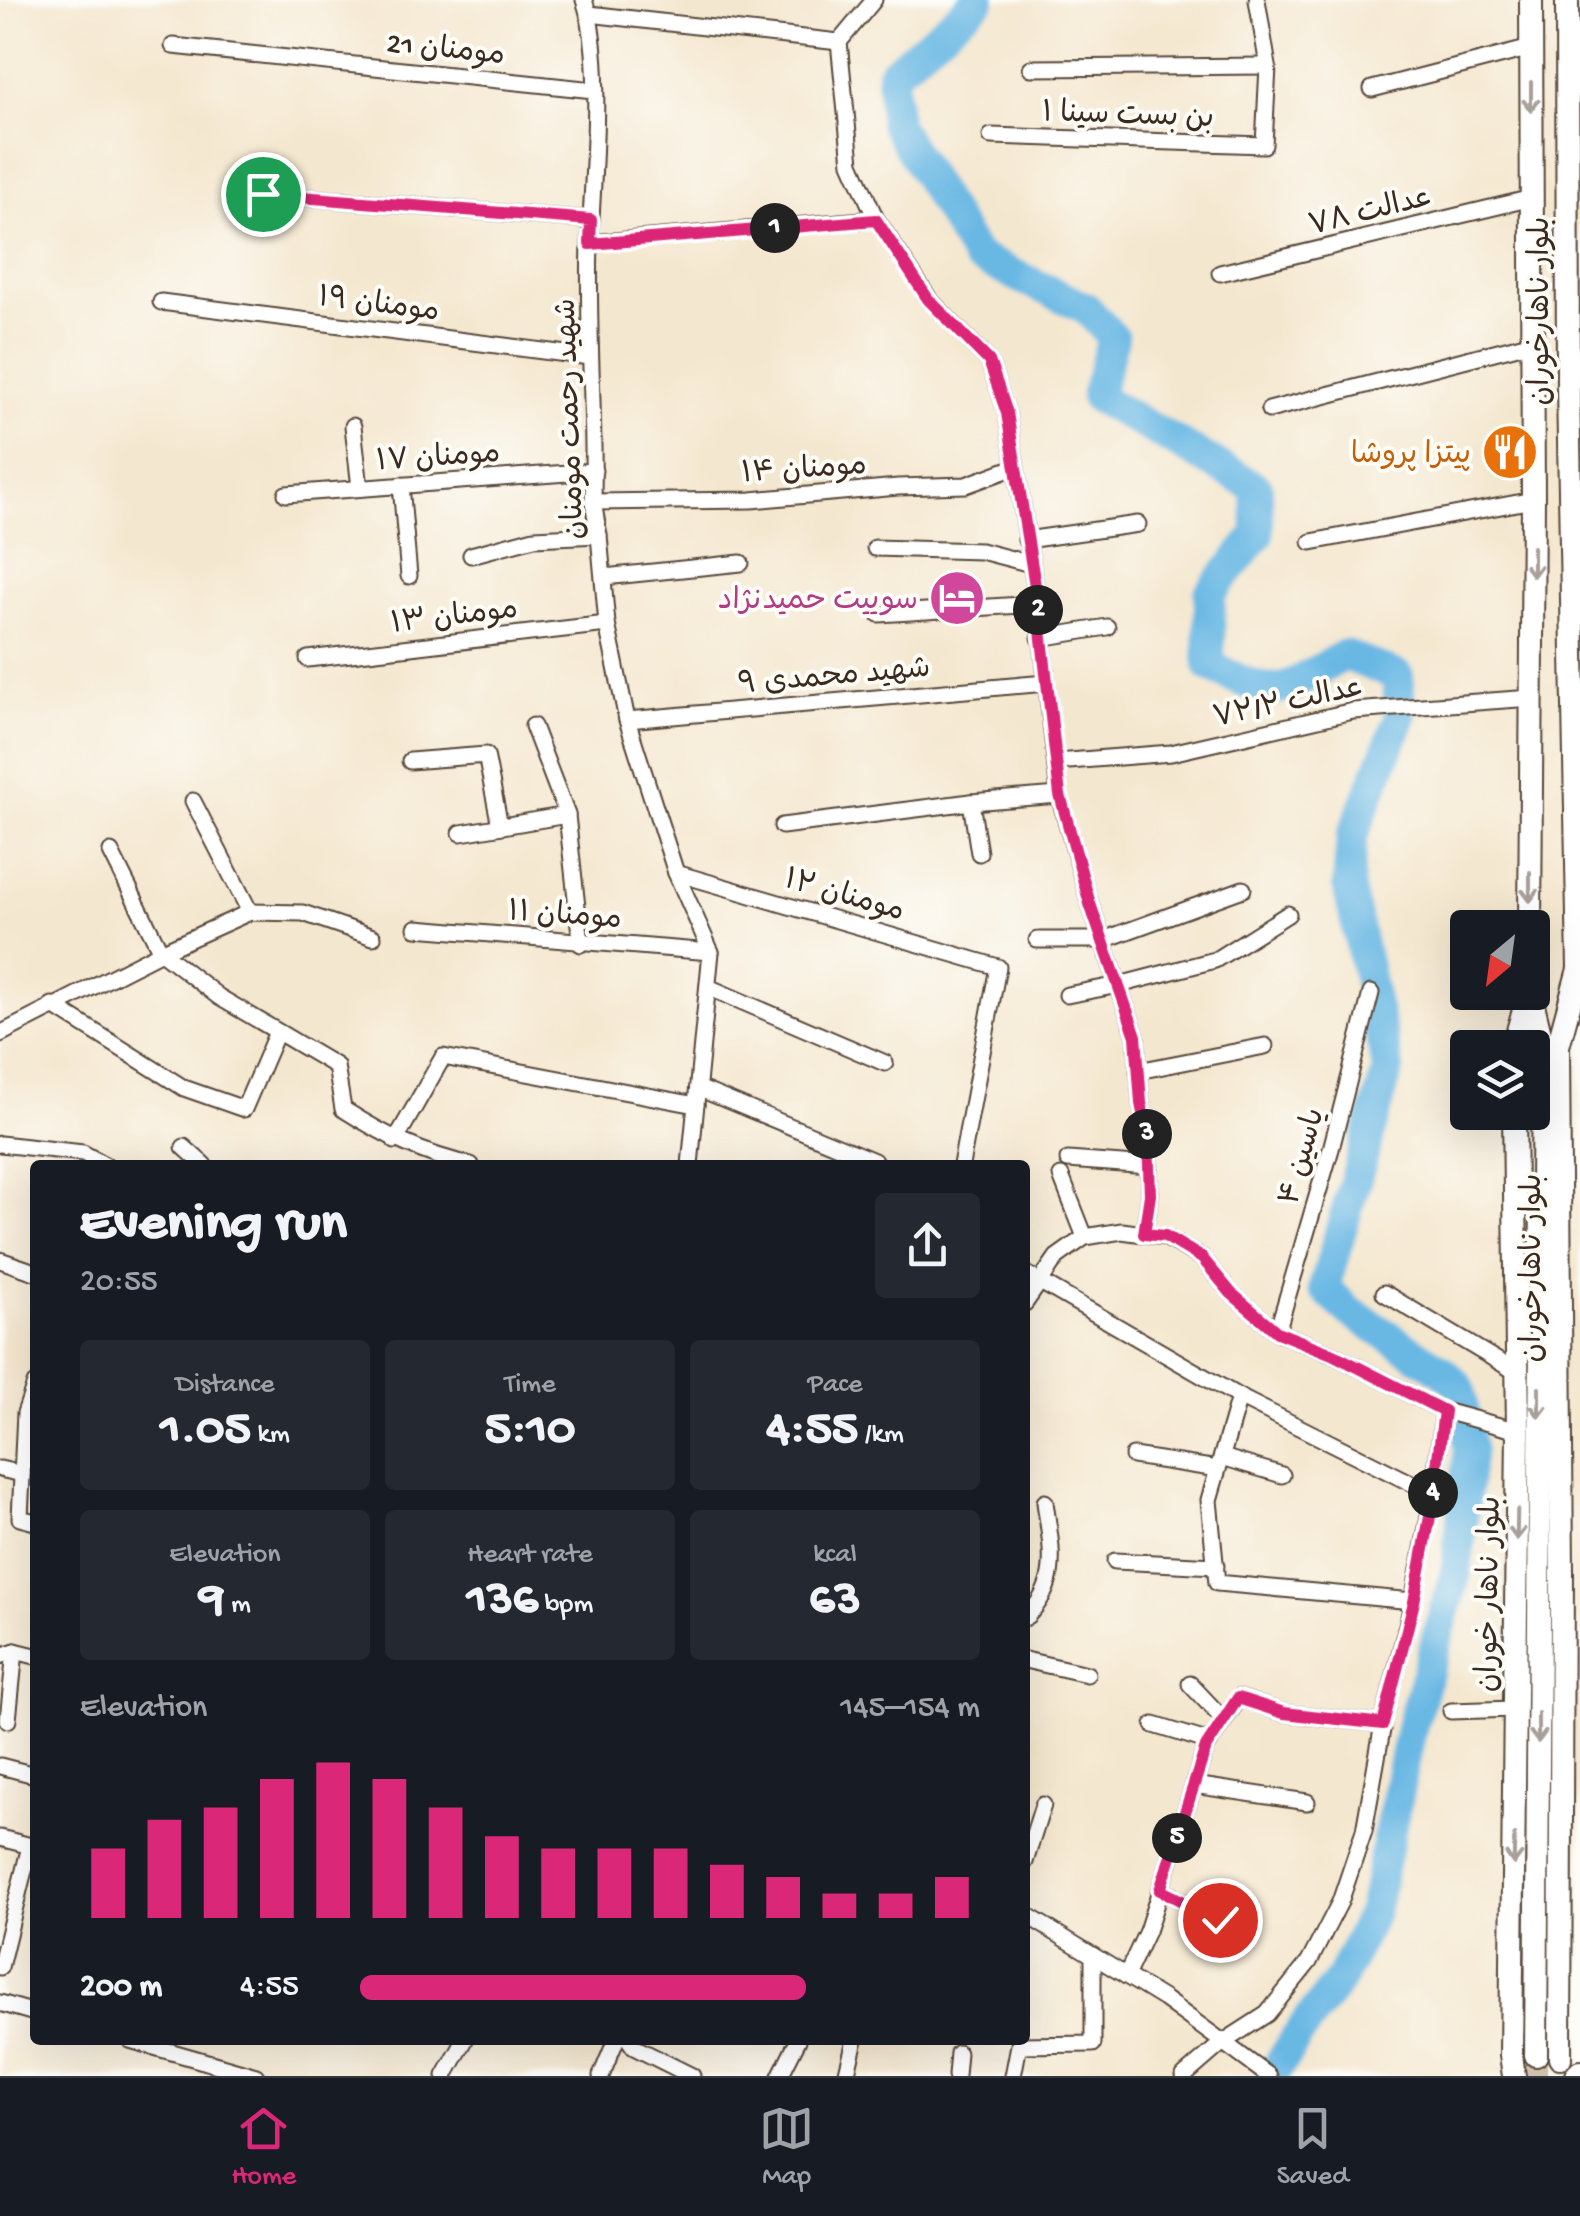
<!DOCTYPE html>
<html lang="en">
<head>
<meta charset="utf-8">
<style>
	:root { --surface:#171b24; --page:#242831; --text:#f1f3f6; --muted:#9ea1a6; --line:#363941; --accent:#db2777 }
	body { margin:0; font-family:"Gochi Hand","Playpen Sans Arabic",sans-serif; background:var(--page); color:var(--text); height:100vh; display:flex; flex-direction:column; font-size:38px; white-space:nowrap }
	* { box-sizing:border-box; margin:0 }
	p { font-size:32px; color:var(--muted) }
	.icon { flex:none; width:55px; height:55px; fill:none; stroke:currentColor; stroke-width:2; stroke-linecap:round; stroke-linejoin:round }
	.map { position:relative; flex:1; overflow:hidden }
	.panel { position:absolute; left:30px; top:1160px; width:1000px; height:885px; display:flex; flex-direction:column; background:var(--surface); border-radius:10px; box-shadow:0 10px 40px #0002 }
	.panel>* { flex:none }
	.needle { width:65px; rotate:209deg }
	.buttons { position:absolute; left:1450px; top:910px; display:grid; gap:20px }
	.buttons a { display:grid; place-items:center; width:100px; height:100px; border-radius:10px; background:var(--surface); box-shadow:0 10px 40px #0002; font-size:50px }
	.pin { position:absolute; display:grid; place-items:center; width:85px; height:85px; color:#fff; margin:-42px; border:5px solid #fff; border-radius:50%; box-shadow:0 2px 10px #0007 }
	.km { position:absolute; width:50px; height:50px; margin:-25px; border-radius:50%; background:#222; color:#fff; font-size:28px; line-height:50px; text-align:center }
	.round { display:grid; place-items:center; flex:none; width:105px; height:105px; border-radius:10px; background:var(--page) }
	.overview { display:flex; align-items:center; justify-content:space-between; height:170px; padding:0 50px }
	h1 { font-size:55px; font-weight:700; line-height:75px }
	.stats { display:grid; grid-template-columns:repeat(3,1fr); gap:15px; height:170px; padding:10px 50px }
	.stats div { display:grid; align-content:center; border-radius:10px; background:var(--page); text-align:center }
	.stats b { font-size:50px; font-weight:700 }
	.stats small { font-size:28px; font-weight:400 }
	.stats p { font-size:28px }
	.chart { height:280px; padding:20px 50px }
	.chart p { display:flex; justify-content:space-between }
	.chart svg { width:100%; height:180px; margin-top:10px; stroke:var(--accent); stroke-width:6 }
	ul { padding:0 50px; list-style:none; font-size:32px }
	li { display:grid; grid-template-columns:160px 120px 1fr; align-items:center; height:75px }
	li i { height:25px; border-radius:12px; background:var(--accent) }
	.tabs { display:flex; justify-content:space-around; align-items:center; height:140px; border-top:2px solid var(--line); background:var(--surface); font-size:28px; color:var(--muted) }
	.tabs a { display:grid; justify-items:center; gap:5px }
	.tabs .active { color:var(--accent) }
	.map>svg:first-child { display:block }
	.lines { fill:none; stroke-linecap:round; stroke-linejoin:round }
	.river { stroke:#69b8e4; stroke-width:32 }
	.primary-tunnel { stroke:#cfc1ac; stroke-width:22; stroke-dasharray:22 11; stroke-linecap:butt }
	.street-casing { stroke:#574639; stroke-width:19 }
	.primary-casing { stroke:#574639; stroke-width:26 }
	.street { stroke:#fff; stroke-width:15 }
	.primary { stroke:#fff; stroke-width:22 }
	.oneway { stroke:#a79f9a }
	.route-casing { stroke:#fff; stroke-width:20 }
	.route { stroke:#db2777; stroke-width:12 }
	.labels { text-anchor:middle; stroke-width:8; stroke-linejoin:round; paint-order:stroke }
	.street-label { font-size:30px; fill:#3b2a1e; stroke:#fdfcf7 }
	.food-label { font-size:30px; fill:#c56008; stroke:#fdfcf7; text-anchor:end }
	.hotel-label { font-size:30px; fill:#b23c85; stroke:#fdfcf7; text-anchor:end }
</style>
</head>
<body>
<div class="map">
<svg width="1580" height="2076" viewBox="0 0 1580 2076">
	<rect width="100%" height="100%" fill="#fdfcf7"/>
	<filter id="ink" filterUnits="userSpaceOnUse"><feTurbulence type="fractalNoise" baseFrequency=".01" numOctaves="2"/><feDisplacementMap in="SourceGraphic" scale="20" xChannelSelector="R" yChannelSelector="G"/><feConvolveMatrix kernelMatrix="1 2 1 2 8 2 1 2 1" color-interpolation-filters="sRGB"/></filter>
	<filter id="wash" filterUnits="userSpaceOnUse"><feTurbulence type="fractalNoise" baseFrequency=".0048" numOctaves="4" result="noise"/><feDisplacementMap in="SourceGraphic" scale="40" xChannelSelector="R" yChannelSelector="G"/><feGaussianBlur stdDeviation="2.25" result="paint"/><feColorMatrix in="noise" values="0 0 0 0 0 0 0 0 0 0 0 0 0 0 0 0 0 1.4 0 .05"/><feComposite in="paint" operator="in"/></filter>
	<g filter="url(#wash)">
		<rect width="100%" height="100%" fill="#f4e7cf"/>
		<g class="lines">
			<path class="river" d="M979 0 892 73 895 124 976 257 1086 308 1113 338 1096 397 1257 488 1258 535 1210 593 1209 665C1282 703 1277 692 1345 655L1398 676 1400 719 1352 837 1348 885 1388 1069 1324 1288 1349 1311 1443 1371 1459 1387 1470 1448 1456 1572 1411 1728 1373 1912 1342 1976 1300 2032 1272 2076"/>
		</g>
	</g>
	<g filter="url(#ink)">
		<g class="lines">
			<polyline class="primary-tunnel" points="1536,2055 1536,2076"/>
			<g class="street-casing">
				<g id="street">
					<path d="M584 0C605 58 592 178 590 243 587 329 595 415 593 502L599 535 607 624 627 720 676 873 711 952 690 1165"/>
					<polyline points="874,0 839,42 851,163 876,219 929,299 989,361 1007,413 1038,604 1059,795 1090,904 1136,1036 1141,1103 1148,1139 1150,1195 1144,1234"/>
					<polyline points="589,14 839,42"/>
					<polyline points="173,46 594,90"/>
					<polyline points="1031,68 1268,66"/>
					<polyline points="1372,89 1531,48"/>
					<polyline points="991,136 1264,145 1268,66 1257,0"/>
					<polyline points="263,194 591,220"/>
					<polyline points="590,243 876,219"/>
					<polyline points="1220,273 1532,198"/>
					<polyline points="161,302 590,357"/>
					<polyline points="1269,410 1533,342"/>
					<polyline points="353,426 360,488"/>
					<polyline points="401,485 409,576"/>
					<polyline points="286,494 594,471"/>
					<polyline points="593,502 751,500 898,487 966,485 1015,467"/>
					<polyline points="1026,540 1138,524"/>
					<polyline points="1311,542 1533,500"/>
					<polyline points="875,548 981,551 1031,564"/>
					<polyline points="471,555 534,538 599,535"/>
					<polyline points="604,577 741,563"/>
					<polyline points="879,614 1038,604"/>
					<polyline points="1040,638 1107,627"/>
					<polyline points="308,659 607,624"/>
					<polyline points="627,720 1046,683"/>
					<polyline points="533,726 567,815 581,944"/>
					<polyline points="410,761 486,755 500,826"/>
					<polyline points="1056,762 1171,753 1353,711 1532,698"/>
					<polyline points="193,801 250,912"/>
					<polyline points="971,802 979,853"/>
					<polyline points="782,826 971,802 1059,795"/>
					<polyline points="461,833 567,815"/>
					<polyline points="111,852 161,952 250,912 303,913 373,937"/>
					<polyline points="676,873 998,967 961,1165"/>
					<polyline points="416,928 711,952"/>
					<polyline points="1037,940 1103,940 1243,889"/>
					<polyline points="708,987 885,1063"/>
					<polyline points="1067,995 1119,985 1215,960 1288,914"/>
					<polyline points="52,1005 184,1088 244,1109 277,1032"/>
					<path d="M0 1034 161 952 219 997 336 1066 343 1109C384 1135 423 1155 471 1165"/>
					<polyline points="1138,1071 1265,1046"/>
					<polyline points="698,1088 874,1161"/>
					<polyline points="395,1141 443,1057 696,1105"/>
					<polyline points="0,1144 83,1153 105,1165"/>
					<polyline points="184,1147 204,1165"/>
					<polyline points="1068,1160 1149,1166"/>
					<polyline points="1061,1176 1085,1237"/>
					<polyline points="0,1260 35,1272"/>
					<polyline points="1025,1273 1239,1397 1433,1494"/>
					<polyline points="1384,1293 1518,1373"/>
					<polyline points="1025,1303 1057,1257 1085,1237 1122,1231 1165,1237 1202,1258 1231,1293 1277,1332 1332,1354 1444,1411 1518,1431"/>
					<polyline points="1277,1332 1331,1149 1371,993"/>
					<polyline points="35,1384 25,1413 20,1518 35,1522"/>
					<polyline points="1239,1397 1209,1500 1217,1583 1413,1601"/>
					<polyline points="1133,1456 1218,1469"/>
					<polyline points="1222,1457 1282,1475"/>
					<polyline points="0,1469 22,1474"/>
					<polyline points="1115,1561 1216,1566"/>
					<path d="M1025 1618C1062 1583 1051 1548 1045 1502"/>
					<polyline points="0,1656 15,1651 35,1656"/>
					<polyline points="1025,1660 1087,1674"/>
					<polyline points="1190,1684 1224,1720"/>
					<polyline points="1451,1711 1515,1709"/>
					<polyline points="8,1720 15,1651"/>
					<polyline points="1154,1725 1210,1742"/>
					<polyline points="0,1766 35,1775"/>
					<polyline points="1194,1785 1307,1802"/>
					<polyline points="0,1838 35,1847"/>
					<polyline points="1025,1862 1043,1805"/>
					<polyline points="1160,1890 1220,1920 1203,1947"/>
					<polyline points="1025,1914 1164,1999 1269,2076"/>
					<polyline points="0,1967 30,1846"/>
					<polyline points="1126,1976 1147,1931 1206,1747 1239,1698 1284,1713 1383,1724"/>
					<polyline points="0,2003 35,2013"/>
					<polyline points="130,2040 256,2076"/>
					<polyline points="629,2040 634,2047 692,2076"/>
					<polyline points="445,2076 465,2040"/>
					<polyline points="601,2076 616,2040"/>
					<polyline points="780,2076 798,2040"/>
					<polyline points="846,2076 855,2040"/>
					<polyline points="956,2076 958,2053"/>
					<polyline points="1013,2076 1019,2045 1093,2044 1093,1956"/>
					<polyline points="1184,2076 1222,2043 1267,2014 1309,1962 1340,1902 1364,1831 1383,1724 1413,1601 1431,1507 1444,1411"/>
				</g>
			</g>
			<g class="primary-casing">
				<g id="primary">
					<polyline points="1530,928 1533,500 1531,0"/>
					<polyline points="1530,992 1543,1046 1536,2055"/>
					<polyline points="1513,1048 1528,996"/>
					<polyline points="1514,1112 1518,1431 1511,2055 1514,2076"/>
					<polyline points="1560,2058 1562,1572 1558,1046 1579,969 1568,387 1567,0"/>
					<polyline points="1576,2076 1580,2072"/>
				</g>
			</g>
			<use href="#street" class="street"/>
			<use href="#primary" class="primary"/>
		</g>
		<defs><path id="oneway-shaft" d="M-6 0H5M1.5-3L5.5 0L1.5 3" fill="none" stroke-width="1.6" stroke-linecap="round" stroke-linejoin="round" transform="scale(2.5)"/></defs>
		<g class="oneway">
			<use href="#oneway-shaft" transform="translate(1531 97) rotate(90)"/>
			<use href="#oneway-shaft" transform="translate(1533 562) rotate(90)"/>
			<use href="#oneway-shaft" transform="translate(1530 887) rotate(90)"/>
			<use href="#oneway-shaft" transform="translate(1539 1403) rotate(90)"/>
			<use href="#oneway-shaft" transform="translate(1517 1525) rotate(91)"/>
			<use href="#oneway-shaft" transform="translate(1538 1728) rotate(90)"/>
			<use href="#oneway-shaft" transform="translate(1514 1850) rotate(91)"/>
		</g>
	</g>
	<g class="lines" filter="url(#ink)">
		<g class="route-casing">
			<polyline id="route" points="263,194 591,220 590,244 876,220 928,299 989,361 1007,413 1038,604 1060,795 1090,904 1136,1036 1141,1103 1148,1139 1150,1195 1144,1234 1165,1236 1202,1258 1231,1293 1277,1332 1332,1354 1444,1411 1432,1506 1414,1602 1383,1724 1284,1713 1238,1698 1206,1747 1160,1890 1220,1920"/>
		</g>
		<use href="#route" class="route"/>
	</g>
	<defs>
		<g id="restaurant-disc" transform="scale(2.875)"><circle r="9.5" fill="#e8710a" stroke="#fdfcf7"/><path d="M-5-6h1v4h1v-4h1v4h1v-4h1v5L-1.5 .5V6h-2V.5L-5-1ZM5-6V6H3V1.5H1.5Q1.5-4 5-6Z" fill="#fff"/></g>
		<g id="hotel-disc" transform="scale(2.875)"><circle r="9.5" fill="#d1479c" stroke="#fdfcf7"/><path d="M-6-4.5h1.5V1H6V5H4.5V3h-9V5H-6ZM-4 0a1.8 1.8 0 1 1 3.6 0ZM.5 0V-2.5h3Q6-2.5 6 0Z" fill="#fff"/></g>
	</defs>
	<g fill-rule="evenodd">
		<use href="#restaurant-disc" x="1510" y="452"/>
		<use href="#hotel-disc" x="957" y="598"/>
	</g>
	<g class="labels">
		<g class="street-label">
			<text transform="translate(446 47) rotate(6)" y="10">مومنان 21</text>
			<text transform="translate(1128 113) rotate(2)" y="10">۱ بن بست سینا</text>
			<text transform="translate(1370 209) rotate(-14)" y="10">۷۸ عدالت</text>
			<text transform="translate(379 302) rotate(7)" y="10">مومنان ۱۹</text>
			<text transform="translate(1538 311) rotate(-90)" y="10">بلوار ناهارخوران</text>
			<text transform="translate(568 419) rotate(-92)" y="10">شهید رحمت مومنان</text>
			<text transform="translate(438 455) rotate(-4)" y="10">مومنان ۱۷</text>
			<text transform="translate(804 467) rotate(-4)" y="10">مومنان ۱۴</text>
			<text transform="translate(454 614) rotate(-7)" y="10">مومنان ۱۳</text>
			<text transform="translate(834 674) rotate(-5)" y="10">۹ شهید محمدی</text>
			<text transform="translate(1288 700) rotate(-12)" y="10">عدالت ۷۲/۲</text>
			<text transform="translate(845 893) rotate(16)" y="10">مومنان ۱۲</text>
			<text transform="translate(565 913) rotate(4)" y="10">مومنان ۱۱</text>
			<text transform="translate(1300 1156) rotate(-74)" y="10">یاسین ۴</text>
			<text transform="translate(1530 1268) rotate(-90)" y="10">بلوار ناهارخوران</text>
			<text transform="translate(1487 1594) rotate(-89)" y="10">بلوار ناهار خوران</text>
		</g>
		<g class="food-label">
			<text x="1471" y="462">پیتزا پروشا</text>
		</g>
		<g class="hotel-label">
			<text x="918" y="608">سوییت حمیدنژاد</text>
		</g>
	</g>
</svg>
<div class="buttons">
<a><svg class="needle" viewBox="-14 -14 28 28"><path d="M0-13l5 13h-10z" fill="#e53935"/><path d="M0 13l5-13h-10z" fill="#9ea1a6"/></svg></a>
<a><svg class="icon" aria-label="layers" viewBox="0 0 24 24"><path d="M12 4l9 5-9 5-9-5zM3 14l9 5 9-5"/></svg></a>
</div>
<div class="pin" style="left:263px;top:194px;background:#1e9e55"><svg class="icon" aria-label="arrive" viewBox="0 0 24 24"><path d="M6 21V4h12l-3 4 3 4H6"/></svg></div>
<div class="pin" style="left:1220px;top:1920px;background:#d93025"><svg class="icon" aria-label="check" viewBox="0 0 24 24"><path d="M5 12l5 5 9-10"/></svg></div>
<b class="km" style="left:775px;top:228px">1</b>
<b class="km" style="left:1038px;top:610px">2</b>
<b class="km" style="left:1147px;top:1134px">3</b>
<b class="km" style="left:1433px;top:1493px">4</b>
<b class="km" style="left:1177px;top:1838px">5</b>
<section class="panel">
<div class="overview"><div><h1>Evening run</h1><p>20:55</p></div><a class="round"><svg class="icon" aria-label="share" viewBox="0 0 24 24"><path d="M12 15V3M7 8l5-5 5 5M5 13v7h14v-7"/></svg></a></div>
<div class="stats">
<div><p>Distance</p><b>1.05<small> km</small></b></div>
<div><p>Time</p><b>5:10</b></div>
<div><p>Pace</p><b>4:55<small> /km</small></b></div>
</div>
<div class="stats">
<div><p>Elevation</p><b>9<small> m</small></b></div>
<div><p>Heart rate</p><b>136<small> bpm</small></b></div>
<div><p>kcal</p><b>63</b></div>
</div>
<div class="chart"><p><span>Elevation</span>145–154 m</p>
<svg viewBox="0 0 160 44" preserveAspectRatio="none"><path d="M5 44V27M15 44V20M25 44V17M35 44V10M45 44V6M55 44V10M65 44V17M75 44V24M85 44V27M95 44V27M105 44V27M115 44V31M125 44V34M135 44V38M145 44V38M155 44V34"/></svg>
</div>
<ul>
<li><b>200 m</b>4:55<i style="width:72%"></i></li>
</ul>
</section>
</div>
<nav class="tabs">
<a class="active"><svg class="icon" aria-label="home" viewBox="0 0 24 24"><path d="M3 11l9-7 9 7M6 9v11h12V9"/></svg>Home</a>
<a><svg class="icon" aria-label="map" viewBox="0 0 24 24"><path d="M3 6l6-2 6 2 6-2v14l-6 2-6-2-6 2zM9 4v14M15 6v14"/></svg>Map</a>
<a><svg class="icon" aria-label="saved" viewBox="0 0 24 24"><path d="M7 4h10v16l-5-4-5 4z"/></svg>Saved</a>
</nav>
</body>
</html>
